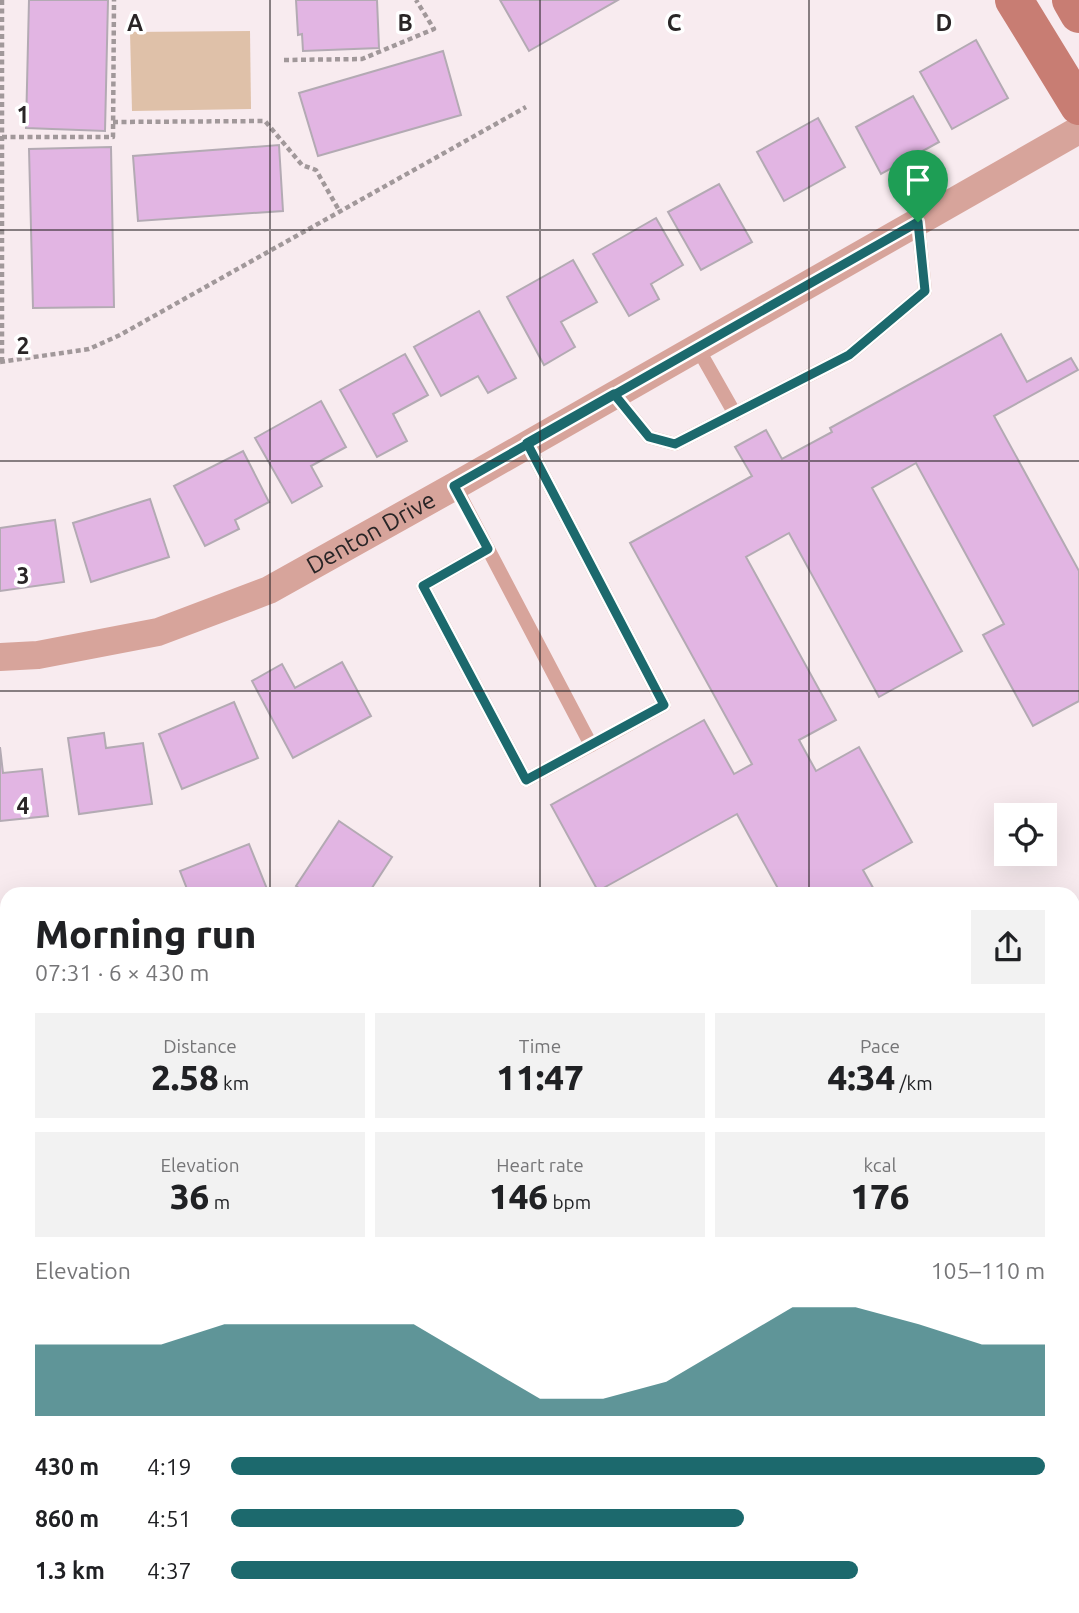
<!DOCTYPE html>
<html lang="en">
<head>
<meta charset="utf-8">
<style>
	:root { --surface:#fff; --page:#f2f2f2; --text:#202124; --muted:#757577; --accent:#1c696d }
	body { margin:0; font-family:Ubuntu,sans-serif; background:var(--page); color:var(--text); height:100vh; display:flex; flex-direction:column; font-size:26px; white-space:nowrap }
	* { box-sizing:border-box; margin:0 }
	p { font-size:23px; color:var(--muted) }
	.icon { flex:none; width:38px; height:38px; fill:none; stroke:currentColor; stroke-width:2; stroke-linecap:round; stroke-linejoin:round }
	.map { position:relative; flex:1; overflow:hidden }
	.drawer { position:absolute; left:0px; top:887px; width:1080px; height:726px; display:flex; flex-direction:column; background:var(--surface); border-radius:21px 21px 0 0; box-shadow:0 7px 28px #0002 }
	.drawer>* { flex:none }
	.buttons { position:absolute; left:994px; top:803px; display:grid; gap:14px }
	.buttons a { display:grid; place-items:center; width:63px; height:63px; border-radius:0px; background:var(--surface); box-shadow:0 7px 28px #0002; font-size:35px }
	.pin { position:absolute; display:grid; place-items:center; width:60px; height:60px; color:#fff; margin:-72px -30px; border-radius:50% 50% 50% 0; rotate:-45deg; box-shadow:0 0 7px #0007 }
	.pin .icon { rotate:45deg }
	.round { display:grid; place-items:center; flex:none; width:74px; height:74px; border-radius:0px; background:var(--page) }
	.head { display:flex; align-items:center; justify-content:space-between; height:119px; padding:0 35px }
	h1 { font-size:38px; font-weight:800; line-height:52px }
	.stats { display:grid; grid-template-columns:repeat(3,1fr); gap:10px; height:119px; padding:7px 35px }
	.stats div { display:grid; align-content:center; border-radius:0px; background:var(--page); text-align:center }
	.stats b { font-size:35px; font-weight:800 }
	.stats small { font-size:19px; font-weight:400 }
	.stats p { font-size:19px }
	.chart { height:196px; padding:14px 35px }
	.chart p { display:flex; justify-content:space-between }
	.chart svg { width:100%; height:126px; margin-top:7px; fill:var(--accent); opacity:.7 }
	ul { padding:0 35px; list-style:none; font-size:23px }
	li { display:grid; grid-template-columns:112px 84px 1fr; align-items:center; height:52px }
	li i { height:18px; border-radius:9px; background:var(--accent) }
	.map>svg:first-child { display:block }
	.green { fill:#dfc1a9 }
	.building { fill:#e2b5e3; stroke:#b3aab3; stroke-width:2 }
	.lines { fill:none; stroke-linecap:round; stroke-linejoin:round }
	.path { stroke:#a1989a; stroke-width:4.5; stroke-dasharray:5 3.5; stroke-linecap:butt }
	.lane { stroke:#d7a49b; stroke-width:14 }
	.street { stroke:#d7a49b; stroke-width:28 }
	.secondary { stroke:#c87d73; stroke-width:38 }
	.route-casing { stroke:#fff; stroke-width:14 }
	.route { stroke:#1c696d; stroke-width:9 }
	.grid { fill:none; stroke:#292526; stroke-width:2; stroke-opacity:0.55 }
	.labels { text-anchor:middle; stroke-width:7; stroke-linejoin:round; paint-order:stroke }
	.street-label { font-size:24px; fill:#292526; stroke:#fff }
	.grid-label { font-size:23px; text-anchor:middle; font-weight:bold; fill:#292526; stroke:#fff; stroke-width:7; stroke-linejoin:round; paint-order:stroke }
</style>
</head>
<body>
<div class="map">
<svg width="1079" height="1613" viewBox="0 0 1079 1613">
	<rect width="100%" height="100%" fill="#f8ebef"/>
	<polygon class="green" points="250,31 251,109 132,111 130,32"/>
	<g class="building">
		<polygon points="29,0 108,0 105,131 26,128"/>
		<polygon points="296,0 377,0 379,48 303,51 302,34 298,35"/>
		<polygon points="500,0 618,0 529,51"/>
		<polygon points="976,40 1008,98 952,129 920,72"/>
		<polygon points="443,51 461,115 318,156 299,93"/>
		<polygon points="913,96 939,142 881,174 856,127"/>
		<polygon points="818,118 845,167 784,201 757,152"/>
		<polygon points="279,145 283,211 138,221 133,156"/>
		<polygon points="111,147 114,307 33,308 29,149"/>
		<polygon points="719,184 752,242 701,270 668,212"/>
		<polygon points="656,218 683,265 651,284 659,299 629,316 593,254"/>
		<polygon points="573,260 597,302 561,322 575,347 544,365 507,297"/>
		<polygon points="479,311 516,378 488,393 478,376 441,396 414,347"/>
		<polygon points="1001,334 1027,382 1071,358 1078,370 994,416 1079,571 1079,701 1033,726 983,635 1004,624 916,463 872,488 962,651 879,697 789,533 746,557 836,720 799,740 816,771 859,747 912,842 863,870 876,893 781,894 737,814 598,891 551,805 704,720 734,774 752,764 630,543 752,476 735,447 766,430 782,459 832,432 830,428"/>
		<polygon points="405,354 428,395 393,414 407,441 377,457 340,390"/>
		<polygon points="321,401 346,447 311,466 322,486 292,503 255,438"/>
		<polygon points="243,451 269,502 235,520 239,529 205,546 174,486"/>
		<polygon points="150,499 169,557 91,582 73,523"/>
		<polygon points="55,520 64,582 0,591 0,528"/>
		<polygon points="342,662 371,716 293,758 252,681 282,664 295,688"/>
		<polygon points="234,702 258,758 182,789 159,734"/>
		<polygon points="104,733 106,748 143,743 152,804 79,814 68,738"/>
		<polygon points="0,747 3,773 42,769 48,816 0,821"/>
		<polygon points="339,821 392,857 368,894 342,894 340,893 339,894 308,894 296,886"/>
		<polygon points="249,844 269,894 189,894 180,871"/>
		<rect x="0" y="1144" width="7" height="53"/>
		<polygon points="1079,1272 1079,1325 1078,1325 1073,1316 1073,1275"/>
		<polygon points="104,1606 177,1606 177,1608 167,1613 108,1613"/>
		<polygon points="515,1606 586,1606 574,1613 518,1613"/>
		<polygon points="890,1606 908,1606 912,1613 878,1613"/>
		<polygon points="943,1606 984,1606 988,1613 947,1613"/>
	</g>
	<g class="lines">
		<g class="path">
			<polyline points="2,0 2,362"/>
			<polyline points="284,60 362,59 434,29 416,0"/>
			<polyline points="113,122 265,121 302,165 316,170 340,212"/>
			<polyline points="2,137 113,137 114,0"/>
			<polyline points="0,362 89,349 120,335 526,107"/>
		</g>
		<g class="lane">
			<polyline points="697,347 735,414"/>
			<polyline points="614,394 649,437 675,444 849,355 925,291 918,222"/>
			<polyline points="455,486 591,745 664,705 527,443"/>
			<polyline points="488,549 423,586 526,780 591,745"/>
		</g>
		<g class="street">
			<path id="s1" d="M0 657 38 655 158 632 269 590 455 486 1079 130"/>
			<polyline points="0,1037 7,1036"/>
			<polyline points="0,1542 7,1538"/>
			<polyline points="1073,1577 1079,1589"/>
			<polyline points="657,1606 661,1613"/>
		</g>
		<g class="secondary">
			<polyline points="1014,0 1079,106"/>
			<polyline points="1071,0 1079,14"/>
			<polyline points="1073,1411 1079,1408"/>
			<polyline points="717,1613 728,1606"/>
		</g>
	</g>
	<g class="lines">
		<g class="route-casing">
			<polyline id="route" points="918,222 454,486 488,549 423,586 526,780 664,705 527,443 614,394 649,437 675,444 849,355 925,291 918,222"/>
		</g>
		<use href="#route" class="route"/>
	</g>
	<path class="grid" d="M270 0V894M540 0V894M809 0V894M0 230H1079M0 461H1079M0 691H1079M0 922H7M1073 922H1079M0 1152H7M1073 1152H1079M0 1383H7M1073 1383H1079M270 1606V1613M540 1606V1613M809 1606V1613"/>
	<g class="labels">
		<g class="street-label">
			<text dy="8" stroke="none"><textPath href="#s1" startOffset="396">Denton Drive</textPath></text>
		</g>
	</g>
	<g class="grid-label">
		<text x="135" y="31">A</text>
		<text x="405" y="31">B</text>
		<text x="674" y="31">C</text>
		<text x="944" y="31">D</text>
		<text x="23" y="123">1</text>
		<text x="23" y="354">2</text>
		<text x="23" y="584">3</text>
		<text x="23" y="814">4</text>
	</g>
</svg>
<div class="buttons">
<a><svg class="icon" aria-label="locate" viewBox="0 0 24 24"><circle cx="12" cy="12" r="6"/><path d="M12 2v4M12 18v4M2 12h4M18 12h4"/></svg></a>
</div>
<div class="pin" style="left:918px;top:222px;background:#1e9e55"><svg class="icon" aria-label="arrive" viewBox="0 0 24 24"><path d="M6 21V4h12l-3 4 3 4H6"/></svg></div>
<section class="drawer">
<div class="head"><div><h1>Morning run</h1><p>07:31 · 6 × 430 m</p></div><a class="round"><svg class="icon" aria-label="share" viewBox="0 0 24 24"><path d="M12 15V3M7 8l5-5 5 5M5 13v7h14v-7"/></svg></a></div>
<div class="stats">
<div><p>Distance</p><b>2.58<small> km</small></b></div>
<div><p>Time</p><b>11:47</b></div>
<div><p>Pace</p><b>4:34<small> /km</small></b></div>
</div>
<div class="stats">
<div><p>Elevation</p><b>36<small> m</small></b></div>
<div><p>Heart rate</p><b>146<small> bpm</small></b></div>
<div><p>kcal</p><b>176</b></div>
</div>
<div class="chart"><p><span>Elevation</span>105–110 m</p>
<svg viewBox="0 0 160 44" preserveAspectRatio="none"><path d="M0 44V19L10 19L20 19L30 12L40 12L50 12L60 12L70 25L80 38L90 38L100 32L110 19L120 6L130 6L140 12L150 19L160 19V44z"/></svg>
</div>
<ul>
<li><b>430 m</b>4:19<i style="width:100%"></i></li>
<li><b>860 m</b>4:51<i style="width:63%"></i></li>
<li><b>1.3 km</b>4:37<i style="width:77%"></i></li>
</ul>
</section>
</div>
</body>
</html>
